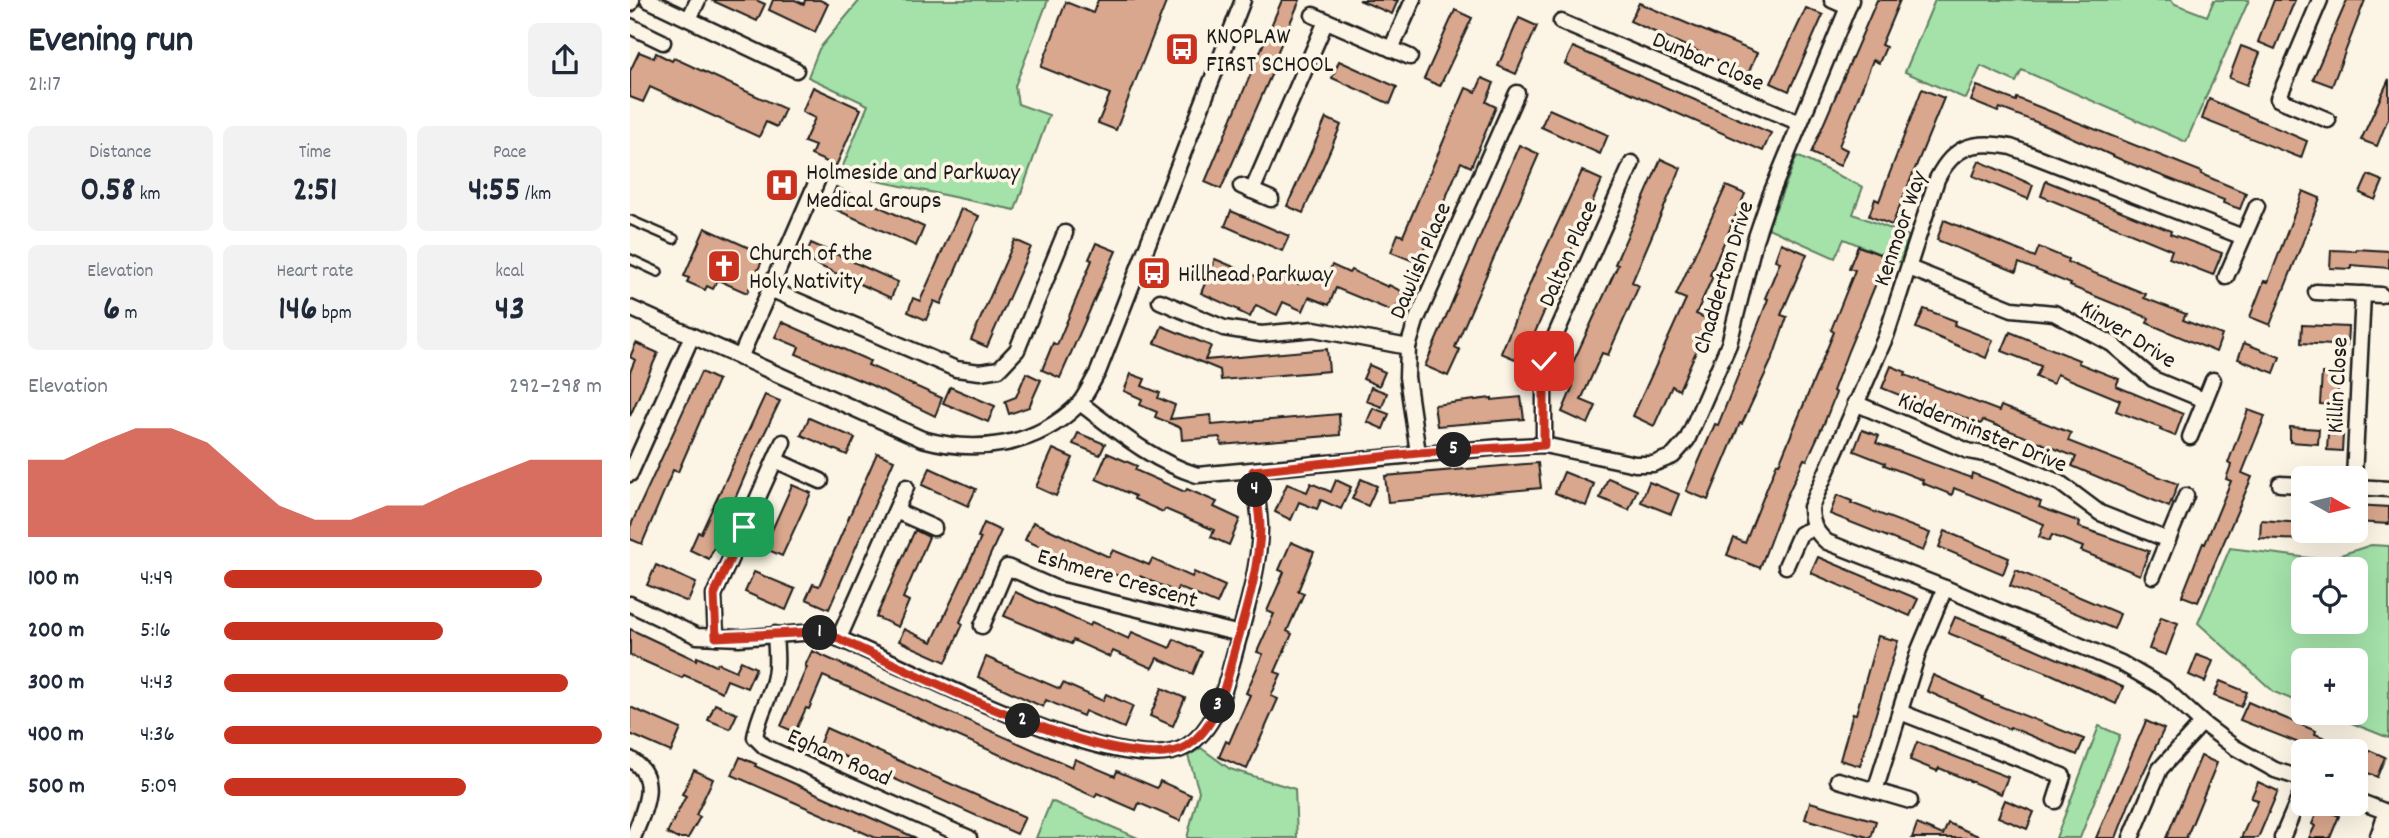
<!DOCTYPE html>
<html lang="en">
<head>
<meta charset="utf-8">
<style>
	:root { --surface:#fff; --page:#f2f2f3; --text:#1f2937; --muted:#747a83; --accent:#c8321e }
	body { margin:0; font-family:Dekko,sans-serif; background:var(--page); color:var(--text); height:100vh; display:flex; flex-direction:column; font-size:26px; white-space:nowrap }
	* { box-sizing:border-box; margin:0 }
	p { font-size:23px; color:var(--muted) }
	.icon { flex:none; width:38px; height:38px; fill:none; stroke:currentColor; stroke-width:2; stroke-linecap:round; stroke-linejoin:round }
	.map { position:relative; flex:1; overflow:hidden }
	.drawer { display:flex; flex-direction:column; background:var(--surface); width:630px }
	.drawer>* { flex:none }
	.needle { width:46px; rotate:98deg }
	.buttons { position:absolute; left:1661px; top:466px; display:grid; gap:14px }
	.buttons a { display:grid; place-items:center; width:77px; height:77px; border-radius:10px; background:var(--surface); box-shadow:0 7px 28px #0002; font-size:35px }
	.pin { position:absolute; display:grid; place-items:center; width:60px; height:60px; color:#fff; margin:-30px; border-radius:14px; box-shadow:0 4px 10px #0006 }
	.km { position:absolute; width:35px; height:35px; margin:-18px; border-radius:50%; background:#222; color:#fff; font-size:19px; line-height:35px; text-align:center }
	.round { display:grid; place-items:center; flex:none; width:74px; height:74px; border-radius:10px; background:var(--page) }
	.headline { display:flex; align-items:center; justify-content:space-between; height:119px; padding:0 28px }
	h1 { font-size:38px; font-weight:700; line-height:52px }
	.stats { display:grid; grid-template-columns:repeat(3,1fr); gap:10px; height:119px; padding:7px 28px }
	.stats div { display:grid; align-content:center; border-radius:10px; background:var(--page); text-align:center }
	.stats b { font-size:35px; font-weight:700 }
	.stats small { font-size:19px; font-weight:400 }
	.stats p { font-size:19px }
	.chart { height:196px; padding:14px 28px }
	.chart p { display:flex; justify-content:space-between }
	.chart svg { width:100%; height:126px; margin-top:7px; fill:var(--accent); opacity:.7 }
	ul { padding:0 28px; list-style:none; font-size:23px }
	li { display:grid; grid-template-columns:112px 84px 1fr; align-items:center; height:52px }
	li i { height:18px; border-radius:9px; background:var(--accent) }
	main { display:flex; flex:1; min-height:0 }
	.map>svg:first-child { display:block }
	.green { fill:#a4e2a9; stroke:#607f62; stroke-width:2; fill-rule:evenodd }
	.building { fill:#d9a78d; stroke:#1c1c1c; stroke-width:2 }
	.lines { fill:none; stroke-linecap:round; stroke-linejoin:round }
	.lane-casing { stroke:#1c1c1c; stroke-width:12 }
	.street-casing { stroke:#1c1c1c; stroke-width:19 }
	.secondary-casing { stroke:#1c1c1c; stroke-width:26 }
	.lane { stroke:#fcf5e5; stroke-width:7 }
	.street { stroke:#fcf5e5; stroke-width:14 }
	.secondary { stroke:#fcf5e5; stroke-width:21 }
	.route-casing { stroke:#fff; stroke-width:14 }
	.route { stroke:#c8321e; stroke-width:9 }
	.labels { text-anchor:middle; stroke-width:7; stroke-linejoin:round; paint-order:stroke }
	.poi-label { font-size:24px; fill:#1c1c1c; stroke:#fcf5e5; text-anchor:start }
	.street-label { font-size:24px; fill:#1c1c1c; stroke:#fcf5e5 }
</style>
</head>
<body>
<main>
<section class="drawer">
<div class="headline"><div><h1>Evening run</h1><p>21:17</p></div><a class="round"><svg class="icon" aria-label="share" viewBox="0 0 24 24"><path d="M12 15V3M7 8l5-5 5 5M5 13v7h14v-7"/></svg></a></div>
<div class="stats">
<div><p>Distance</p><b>0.58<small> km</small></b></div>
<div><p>Time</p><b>2:51</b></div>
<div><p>Pace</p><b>4:55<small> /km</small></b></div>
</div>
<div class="stats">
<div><p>Elevation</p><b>6<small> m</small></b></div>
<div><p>Heart rate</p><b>146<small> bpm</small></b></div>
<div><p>kcal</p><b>43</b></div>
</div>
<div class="chart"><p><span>Elevation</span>292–298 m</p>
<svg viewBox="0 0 160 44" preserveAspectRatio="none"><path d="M0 44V17L10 17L20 11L30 6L40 6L50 11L60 22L70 33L80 38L90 38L100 33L110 33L120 27L130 22L140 17L150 17L160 17V44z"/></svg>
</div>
<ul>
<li><b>100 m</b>4:49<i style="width:84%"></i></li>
<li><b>200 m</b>5:16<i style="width:58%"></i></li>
<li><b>300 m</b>4:43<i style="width:91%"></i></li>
<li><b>400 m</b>4:36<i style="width:100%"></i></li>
<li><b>500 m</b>5:09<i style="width:64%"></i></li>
</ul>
</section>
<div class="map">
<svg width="1759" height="838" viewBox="0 0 1759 838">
	<rect width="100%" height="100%" fill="#fcf5e5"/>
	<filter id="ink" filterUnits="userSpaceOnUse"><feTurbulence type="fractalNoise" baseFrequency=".0143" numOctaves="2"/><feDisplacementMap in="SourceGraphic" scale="14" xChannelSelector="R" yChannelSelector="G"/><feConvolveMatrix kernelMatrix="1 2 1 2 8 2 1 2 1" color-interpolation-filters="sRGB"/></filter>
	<g filter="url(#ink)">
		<g class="green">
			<polygon points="230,0 418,0 385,86 388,104 419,115 385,210 210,173 238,105 178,77 189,49"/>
			<polygon points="1305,0 1541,0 1545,4 1577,16 1584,0 1619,0 1556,142 1392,70 1386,82 1351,66 1336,99 1275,72"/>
			<polygon points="1167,156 1233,187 1223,214 1279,236 1270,262 1214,239 1205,258 1138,228"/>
			<path d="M1741 545 1759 546V738L1694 712H1726V660H1673V704L1644 692 1568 623 1600 548 1695 560ZM1673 569H1726V621H1673Z"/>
			<polygon points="1469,726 1490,735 1450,838 1426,838"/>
			<polygon points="571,748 600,769 665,789 667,838 557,838 569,791 558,756"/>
			<polygon points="421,801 508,838 406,838"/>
		</g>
		<g class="building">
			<polygon points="81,0 126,0 135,4 127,21"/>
			<polygon points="143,0 165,0 174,4 175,0 190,0 198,4 185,32 139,10"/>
			<polygon points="468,0 537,0 486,130 468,123 480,94 411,67 436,2 463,13"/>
			<polygon points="652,0 670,0 642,65 645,66 591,189 575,182"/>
			<polygon points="729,0 768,0 762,14"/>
			<polygon points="1247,0 1270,0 1251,45 1256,47 1249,63 1243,60 1209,146 1217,150 1210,166 1181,153"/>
			<polygon points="1644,0 1665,0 1645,49 1628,42"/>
			<polygon points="1717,0 1735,0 1702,86 1683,79"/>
			<polygon points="1009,3 1127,53 1118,74 1000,21"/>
			<polygon points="1176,8 1193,15 1159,91 1141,83"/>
			<polygon points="825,10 842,18 810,86 794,79"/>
			<polygon points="889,18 907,26 886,74 868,66"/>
			<polygon points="1611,46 1630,53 1617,85 1599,78"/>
			<polygon points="943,47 1141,133 1133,151 935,64"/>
			<polygon points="9,52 24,58 26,53 42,61 44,58 155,109 147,127 136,122 129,137 20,87 13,102 0,97 0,71"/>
			<polygon points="709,61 767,87 760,104 702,78"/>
			<polygon points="852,78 864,83 856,102 866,107 841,167 831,162 788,263 761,252 768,234 773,236 836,88 846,92"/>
			<polygon points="1759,79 1759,116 1747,146 1731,140"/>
			<polygon points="1347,86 1386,101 1387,98 1572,172 1571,174 1616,193 1610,209 1593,203 1594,200 1494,161 1421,128 1370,108 1368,112 1341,101"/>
			<polygon points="183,87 231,109 206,166 181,155 185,146 174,142 185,118 172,112"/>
			<polygon points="1292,89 1314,98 1262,225 1239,216 1245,199 1249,201"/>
			<polygon points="1579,99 1677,141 1671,158 1572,119"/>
			<polygon points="919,109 978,135 970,154 911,127"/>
			<polygon points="696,118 711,125 673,213 657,206"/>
			<polygon points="889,145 909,154 825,347 830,350 818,376 795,366"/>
			<polygon points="1031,159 1051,168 1002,282 1009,286 978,355 972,353 951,400 966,406 958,424 932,412 943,386 934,382 988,265 985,264"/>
			<polygon points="1349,161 1403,185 1398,199 1343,176"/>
			<polygon points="952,171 972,180 892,362 871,353 904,274"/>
			<polygon points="1738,175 1753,181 1745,200 1730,193"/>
			<polygon points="1416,181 1541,231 1540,234 1592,253 1583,275 1539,258 1542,250 1411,196"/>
			<polygon points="1096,186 1115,194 1080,275 1083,276 1066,314 1080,320 1049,390 1042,386 1024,426 1003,416 1056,299 1046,295"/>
			<polygon points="206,187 294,227 286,246 198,206"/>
			<polygon points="1673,191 1690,198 1640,325 1620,317 1634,281 1638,282"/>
			<polygon points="331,209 349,216 311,304 304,301 296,320 278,312 283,298 290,301"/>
			<polygon points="601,211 659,236 652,251 595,226"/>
			<polygon points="1314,220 1405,257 1409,247 1438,259 1437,262 1516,294 1514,298 1556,314 1553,320 1592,335 1586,352 1517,323 1519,318 1440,286 1441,284 1389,263 1386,272 1307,240"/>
			<polygon points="75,228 135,255 117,293 88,280 83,289 77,286 75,290 57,282 59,278 54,276"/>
			<polygon points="385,240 401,247 357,347 341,340"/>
			<polygon points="181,243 268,282 261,298 174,259"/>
			<polygon points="466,243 486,251 430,378 412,370 423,343 427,345 447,297 462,260 459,259"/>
			<polygon points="1151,243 1177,254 1151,315 1157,317 1143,357 1112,424 1110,423 1078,500 1056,491 1085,424 1088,425 1123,338 1138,299 1135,298 1150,262 1145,260"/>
			<polygon points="1228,246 1257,257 1218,351 1203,391 1206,393 1195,421 1177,460 1174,459 1156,498 1130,568 1097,555 1104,538 1115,543 1147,463 1149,464 1166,423 1204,332 1201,330 1225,270 1219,268"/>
			<polygon points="1726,249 1759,251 1759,268 1721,265 1721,269 1700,268 1701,250 1726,251"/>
			<polygon points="585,259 644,284 648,275 669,284 675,271 696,279 702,265 719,273 721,270 758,287 759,285 773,292 764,312 706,288 699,305 679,297 673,311 653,302 647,315 626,305 620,317 608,311 609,310 571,293"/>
			<polygon points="1294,309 1326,321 1324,325 1363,340 1356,358 1286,328"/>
			<polygon points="152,322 240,361 238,365 312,398 305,416 241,385 166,354 169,347 145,337"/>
			<polygon points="1672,325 1718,327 1717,346 1671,343"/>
			<polygon points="532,326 581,346 575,360 697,349 699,371 591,380 590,370 525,343"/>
			<polygon points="1380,332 1449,360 1448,363 1489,379 1486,386 1553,414 1545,436 1530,430 1531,428 1486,411 1490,400 1427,374 1423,384 1406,377 1411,366 1372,351"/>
			<polygon points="6,343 28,353 0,416 0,372 5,360 0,357"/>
			<polygon points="1614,343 1650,357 1644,373 1608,359"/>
			<polygon points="739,365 755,372 749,386 733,379"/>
			<polygon points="1261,366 1276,372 1275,375 1369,411 1371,406 1441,433 1438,441 1548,484 1539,507 1442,466 1446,457 1353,420 1351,424 1310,409 1309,411 1252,388"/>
			<polygon points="71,372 88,380 48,472 43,470 12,544 0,539 0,527"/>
			<polygon points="396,373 411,380 399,407 379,414 375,401 386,397"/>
			<polygon points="1692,373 1709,374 1707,405 1690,404"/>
			<polygon points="501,374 515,379 512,386 530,393 528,398 545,405 540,419 581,415 582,425 709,414 710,435 591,445 590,437 552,440 551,428 525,417 527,412 510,405 512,399 494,391"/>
			<polygon points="320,387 365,406 358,422 313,403"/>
			<polygon points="741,387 757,393 752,407 736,401"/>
			<polygon points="135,395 150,401 123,457 79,559 60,550 68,532 71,533"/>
			<polygon points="891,397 894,419 807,426 804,405 862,398 862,400"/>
			<polygon points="743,408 759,414 753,429 737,422"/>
			<polygon points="1618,410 1635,416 1612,473 1622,477 1568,602 1552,596 1573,543 1575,544 1601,481 1596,479 1601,465 1598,463"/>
			<polygon points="179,418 225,438 217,455 171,435"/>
			<polygon points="1660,427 1689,429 1688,444 1660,442"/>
			<polygon points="1232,430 1249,436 1246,443 1341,478 1342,473 1372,485 1411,502 1409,507 1450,522 1449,527 1519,551 1510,575 1451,551 1453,547 1422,535 1419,541 1409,537 1414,524 1324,488 1322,495 1292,483 1293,480 1254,465 1255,463 1224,451"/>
			<polygon points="448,433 475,444 470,455 443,444"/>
			<polygon points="1698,434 1713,435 1712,451 1697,450"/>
			<polygon points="423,449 443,458 426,496 406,487"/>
			<polygon points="247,453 264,460 199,609 176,599 183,584 189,586"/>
			<polygon points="477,453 507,466 505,470 555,492 557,489 587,502 584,507 610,519 599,545 581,537 584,530 535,509 533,512 504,499 505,496 466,479"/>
			<polygon points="908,463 911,488 758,502 755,476"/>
			<polygon points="300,468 346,489 338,506 292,485"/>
			<polygon points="934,472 964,484 956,506 925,493"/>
			<polygon points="978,478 1007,490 999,510 970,498"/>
			<polygon points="731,479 747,486 738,506 722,499"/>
			<polygon points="706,480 721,487 711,509 691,500 687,509 669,502 661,520 645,512 657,484 677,492 681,483 701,492"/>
			<polygon points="1019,482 1049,494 1041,514 1011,502"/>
			<polygon points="162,485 181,493 152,556 134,548"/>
			<polygon points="1207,495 1222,501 1221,503 1300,533 1293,551 1200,514"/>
			<polygon points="1726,505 1759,507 1759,524 1726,522"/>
			<polygon points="1631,520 1673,523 1673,540 1630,538"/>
			<polygon points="403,522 479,557 483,550 519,565 522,559 562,577 564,572 595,586 587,604 548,587 546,592 510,576 506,584 469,567 467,572 395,540"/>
			<polygon points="354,523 371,531 330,622 333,624 316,662 269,641 274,629 302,642 351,538 348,537"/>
			<polygon points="285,530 299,537 273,598 279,601 268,627 246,617"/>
			<polygon points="1315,531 1379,558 1373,574 1309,547"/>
			<polygon points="661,542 684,552 668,591 674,593 657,631 662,634 645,672 651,674 641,696 648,699 617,769 589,757 596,741 599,743 620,695 616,693 633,654 627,652 644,614 637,611 654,572 649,570"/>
			<polygon points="1188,557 1288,599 1280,616 1181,573"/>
			<polygon points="26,565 66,583 58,602 17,585"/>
			<polygon points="1386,570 1490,614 1484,629 1380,586"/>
			<polygon points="124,572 165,589 156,610 115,592"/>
			<polygon points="385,592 460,626 462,622 499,639 502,632 540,648 544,639 572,652 563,674 527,658 522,668 483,651 480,657 443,640 441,644 374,616"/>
			<polygon points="1325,617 1380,638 1493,687 1486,704 1421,674 1318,633"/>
			<polygon points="1531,617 1548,623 1536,655 1519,649"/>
			<polygon points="0,629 66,660 67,657 86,666 88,663 106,671 111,661 126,668 117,688 97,680 92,692 54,675 52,678 0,655"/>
			<polygon points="1248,636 1268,641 1230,766 1210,760 1223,713 1226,714"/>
			<polygon points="182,651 442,767 445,759 485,776 487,771 527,788 530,781 561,795 550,821 509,803 506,810 467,793 465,797 193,676 179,709 176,708 165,732 151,726 177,667 175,666"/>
			<polygon points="1567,655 1583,661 1575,682 1559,675"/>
			<polygon points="356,657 430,689 433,683 473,701 476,694 503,706 494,728 455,711 453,716 416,700 413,707 348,677"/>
			<polygon points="1303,675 1353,697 1352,699 1454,739 1447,755 1380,727 1379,729 1357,719 1297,691"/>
			<polygon points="1590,681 1617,692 1611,707 1584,696"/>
			<polygon points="532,688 555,698 543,726 520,716"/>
			<polygon points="1618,702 1650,716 1686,731 1685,734 1726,751 1689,751 1610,720"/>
			<polygon points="85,704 107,714 100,729 78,720"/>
			<polygon points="0,707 51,729 41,752 0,734"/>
			<polygon points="1516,721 1534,729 1501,799 1486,838 1466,838"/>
			<polygon points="196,728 395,817 387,834 189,745"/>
			<polygon points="1287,742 1378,777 1371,794 1309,768 1307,771 1280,760"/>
			<polygon points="1739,750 1755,757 1747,777 1731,770"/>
			<polygon points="1571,756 1587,763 1562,824 1556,838 1536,838"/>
			<polygon points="110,757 126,764 125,766 286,838 246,838 102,775"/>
			<polygon points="64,770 83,779 66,815 70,817 58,838 46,838 37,833 56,796 52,794"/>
			<polygon points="1628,782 1648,791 1628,838 1611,838 1628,800 1621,798"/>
			<polygon points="1375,800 1404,812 1397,829 1368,817"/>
			<polygon points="1180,802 1246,821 1241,838 1175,819"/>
			<polygon points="1689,807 1709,816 1700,838 1679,838 1685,826 1682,824"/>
			<polygon points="1318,823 1353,838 1282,838 1287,824 1313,835"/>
		</g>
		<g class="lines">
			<g class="lane-casing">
				<g id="lane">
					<polyline points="0,220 44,239"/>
					<polyline points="0,259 28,272"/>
				</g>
			</g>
			<g class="street-casing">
				<g id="street">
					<polyline points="18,0 166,70"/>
					<polyline points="1202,0 1218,7"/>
					<polyline points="1690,0 1648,99 1698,120"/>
					<polyline points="0,4 2,0"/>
					<polyline points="683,15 780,57"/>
					<polyline points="59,19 68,0"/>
					<polyline points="931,22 1170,123"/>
					<polyline points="0,26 33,42"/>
					<polyline points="761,49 783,0"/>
					<polyline points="611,186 641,199"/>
					<polyline points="622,191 696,21"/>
					<path d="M1613 237 1381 147C1345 140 1324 145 1307 179L1256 336 1181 507C1181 522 1185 532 1197 542L1315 588 1491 663 1534 688 1572 723 1604 747 1645 770 1673 779"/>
					<polyline points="1279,268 1382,309 1424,313 1482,344 1523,379 1574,400"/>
					<polyline points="1596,277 1627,206"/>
					<polyline points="140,289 326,369 350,372 369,369 387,350 435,233"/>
					<polyline points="1686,292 1751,295"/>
					<polyline points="530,301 594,328 631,334 684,329 778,347"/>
					<path d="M0 308 292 439C347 454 405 447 448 405 456 396 462 382 468 372L613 0"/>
					<polyline points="110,358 187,181"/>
					<path d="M450 403C487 431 522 461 567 475L871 447 914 445 1005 464H1023L1043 456 1057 440 1099 344 1125 240 1140 196 1221 0"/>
					<polyline points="1225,403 1338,451 1369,457 1430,483 1470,513 1538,540"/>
					<polyline points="1560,437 1583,380"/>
					<polyline points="914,445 914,361 1002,163"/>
					<polyline points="788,453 777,377 778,347 786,321 887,93"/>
					<polyline points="145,460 191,481"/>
					<polyline points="0,474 62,336"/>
					<polyline points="1724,478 1733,294"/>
					<polyline points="1650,484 1673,485"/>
					<polyline points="1726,487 1759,489"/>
					<polyline points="266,511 304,528"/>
					<polyline points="1156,566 1170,534 1184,528"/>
					<polyline points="1523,576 1556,496"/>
					<path d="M0 604 67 636 109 638 184 632 204 637C273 662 494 786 557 746 587 727 594 690 603 659 614 617 629 572 630 529 630 510 625 489 623 471"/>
					<polyline points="352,626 377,567 427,589 610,634"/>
					<path d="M145 634C146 651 148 668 143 684 137 703 128 717 125 737L135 747 339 838"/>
					<polyline points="86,637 84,595 153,442"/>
					<polyline points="209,638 276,487"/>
					<polyline points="1270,712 1433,776 1425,801"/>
					<path d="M0 759C32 778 13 811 3 838"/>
					<polyline points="1208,780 1280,801"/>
					<polyline points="1245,791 1289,650 1315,588"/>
					<polyline points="1726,800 1759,813"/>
					<polyline points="1501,838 1530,769 1572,723"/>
					<polyline points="1652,838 1673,789"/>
				</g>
			</g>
			<g class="secondary-casing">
				<polyline id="secondary" points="1751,838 1759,815"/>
			</g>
			<use href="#lane" class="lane"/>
			<use href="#street" class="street"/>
			<use href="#secondary" class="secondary"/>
		</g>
	</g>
	<g class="lines" filter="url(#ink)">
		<g class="route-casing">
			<path id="route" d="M114 527 84 595 86 637 184 632 209 639C273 667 499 784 557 746 588 726 595 687 604 653 615 613 629 570 630 529 630 510 625 489 623 471L788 453 914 445V361"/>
		</g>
		<use href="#route" class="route"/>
	</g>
	<defs>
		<g id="bus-square" transform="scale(1.75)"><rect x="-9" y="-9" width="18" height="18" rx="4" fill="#c8321e" stroke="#fcf5e5"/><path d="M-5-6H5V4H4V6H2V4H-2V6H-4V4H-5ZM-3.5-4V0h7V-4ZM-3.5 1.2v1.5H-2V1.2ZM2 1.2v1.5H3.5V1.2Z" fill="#fff"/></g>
		<g id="hospital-square" transform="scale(1.75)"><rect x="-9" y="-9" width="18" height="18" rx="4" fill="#c8321e" stroke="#fcf5e5"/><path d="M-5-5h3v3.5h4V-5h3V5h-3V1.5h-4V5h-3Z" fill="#fff"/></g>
		<g id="church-square" transform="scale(1.75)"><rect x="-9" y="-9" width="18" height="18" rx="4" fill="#c8321e" stroke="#fcf5e5"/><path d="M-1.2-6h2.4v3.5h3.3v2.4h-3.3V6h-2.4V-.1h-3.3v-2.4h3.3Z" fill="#fff"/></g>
	</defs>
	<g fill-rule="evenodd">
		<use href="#bus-square" x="552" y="49"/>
		<use href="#hospital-square" x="152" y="185"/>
		<use href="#church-square" x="94" y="266"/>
		<use href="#bus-square" x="524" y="273"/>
	</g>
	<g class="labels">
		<g class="poi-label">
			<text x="576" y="43">KNOPLAW<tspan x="576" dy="28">FIRST SCHOOL</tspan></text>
			<text x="176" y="179">Holmeside and Parkway<tspan x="176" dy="28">Medical Groups</tspan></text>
			<text x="119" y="260">Church of the<tspan x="119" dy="28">Holy Nativity</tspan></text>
			<text x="548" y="281">Hillhead Parkway</text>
		</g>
		<g class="street-label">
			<text transform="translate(1079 60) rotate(23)" y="8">Dunbar Close</text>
			<text transform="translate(1269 228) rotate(-71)" y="8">Kenmoor Way</text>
			<text transform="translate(937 253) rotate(-66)" y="8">Dalton Place</text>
			<text transform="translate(789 260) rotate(-67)" y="8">Dawlish Place</text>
			<text transform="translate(1092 277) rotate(-73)" y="8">Chadderton Drive</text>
			<text transform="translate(1499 333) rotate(32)" y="8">Kinver Drive</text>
			<text transform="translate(1706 385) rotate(-87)" y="8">Killin Close</text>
			<text transform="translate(1353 431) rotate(22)" y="8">Kidderminster Drive</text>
			<text transform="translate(488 577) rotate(16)" y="8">Eshmere Crescent</text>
			<text transform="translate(210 756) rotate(24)" y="8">Egham Road</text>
		</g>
	</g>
</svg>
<div class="buttons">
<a><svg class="needle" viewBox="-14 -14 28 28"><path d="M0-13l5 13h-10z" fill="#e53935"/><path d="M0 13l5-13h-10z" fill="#747a83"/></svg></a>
<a><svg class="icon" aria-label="locate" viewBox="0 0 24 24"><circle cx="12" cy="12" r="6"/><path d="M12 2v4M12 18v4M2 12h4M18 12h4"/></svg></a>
<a>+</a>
<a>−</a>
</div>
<div class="pin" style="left:114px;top:527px;background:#1e9e55"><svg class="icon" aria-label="arrive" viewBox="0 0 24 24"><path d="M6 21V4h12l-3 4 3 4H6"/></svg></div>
<div class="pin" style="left:914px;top:361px;background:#d93025"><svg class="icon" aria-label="check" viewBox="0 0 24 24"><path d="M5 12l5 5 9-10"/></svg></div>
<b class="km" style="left:190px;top:633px">1</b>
<b class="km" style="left:393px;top:721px">2</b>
<b class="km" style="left:588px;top:706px">3</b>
<b class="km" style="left:625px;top:490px">4</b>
<b class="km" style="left:824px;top:450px">5</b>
</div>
</main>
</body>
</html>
